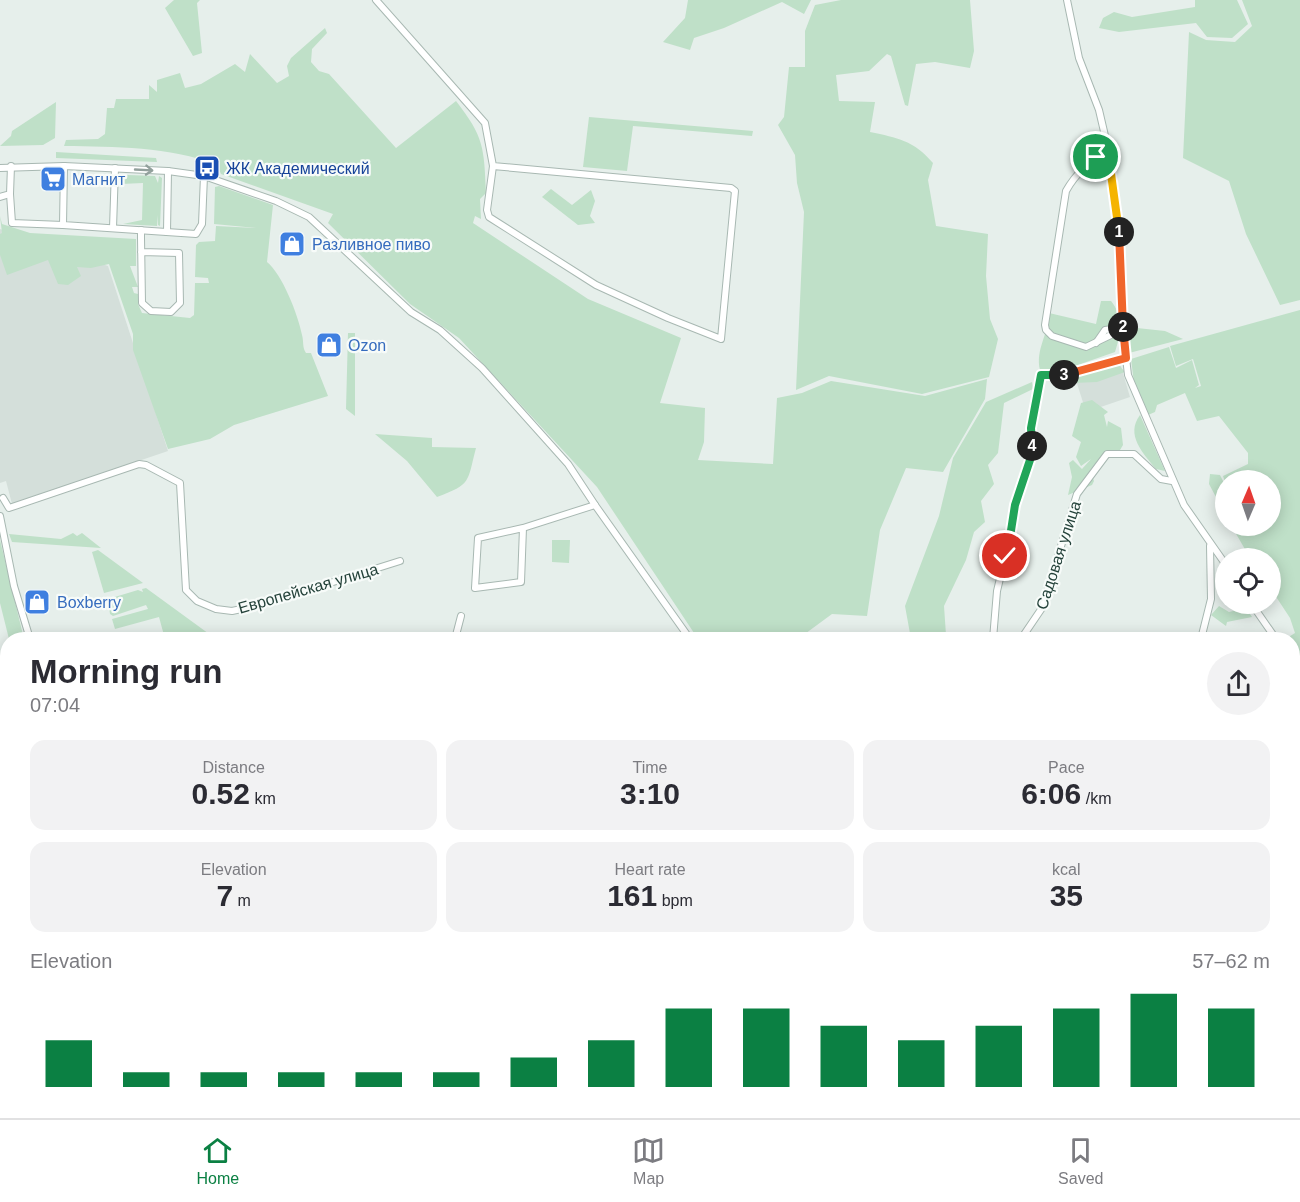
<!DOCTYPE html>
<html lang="en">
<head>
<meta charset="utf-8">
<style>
	:root { --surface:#fff; --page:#f2f2f3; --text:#2b2b33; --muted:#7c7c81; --line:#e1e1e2; --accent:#0b8043 }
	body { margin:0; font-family:Arial,sans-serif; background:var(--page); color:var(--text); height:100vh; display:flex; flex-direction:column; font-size:22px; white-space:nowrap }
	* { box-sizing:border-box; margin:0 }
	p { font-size:20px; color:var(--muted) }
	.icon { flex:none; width:33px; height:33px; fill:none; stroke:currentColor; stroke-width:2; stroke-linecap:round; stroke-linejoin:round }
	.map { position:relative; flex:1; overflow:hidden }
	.panel { position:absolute; left:0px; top:632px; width:1300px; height:488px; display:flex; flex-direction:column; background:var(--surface); border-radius:24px 24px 0 0; box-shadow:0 3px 15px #0003 }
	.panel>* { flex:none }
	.needle { width:39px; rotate:2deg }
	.fabs { position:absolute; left:1215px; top:470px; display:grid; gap:12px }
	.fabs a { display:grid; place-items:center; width:66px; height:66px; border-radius:50%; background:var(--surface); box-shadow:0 3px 15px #0003; font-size:30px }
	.pin { position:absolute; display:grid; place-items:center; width:51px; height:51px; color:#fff; margin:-26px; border:3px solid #fff; border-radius:50%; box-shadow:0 2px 6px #0007 }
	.km { position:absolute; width:30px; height:30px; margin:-15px; border-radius:50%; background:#222; color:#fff; font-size:16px; line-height:30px; text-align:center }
	.round { display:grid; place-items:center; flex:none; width:63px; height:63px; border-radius:32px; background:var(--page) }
	.headline { display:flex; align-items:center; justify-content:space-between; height:102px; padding:0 30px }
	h1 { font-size:33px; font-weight:700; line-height:45px }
	.figures { display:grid; grid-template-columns:repeat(3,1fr); gap:9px; height:102px; padding:6px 30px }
	.figures div { display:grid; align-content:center; border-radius:15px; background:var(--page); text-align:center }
	.figures b { font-size:30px; font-weight:700 }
	.figures small { font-size:16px; font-weight:400 }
	.figures p { font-size:16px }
	.chart { height:168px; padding:12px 30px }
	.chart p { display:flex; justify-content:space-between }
	.chart svg { width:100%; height:108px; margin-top:6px; stroke:var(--accent); stroke-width:6 }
	.menu { display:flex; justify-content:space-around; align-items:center; height:84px; border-top:2px solid var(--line); background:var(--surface); font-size:16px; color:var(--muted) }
	.menu a { display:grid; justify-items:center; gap:3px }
	.menu .active { color:var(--accent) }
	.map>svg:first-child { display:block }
	.built { fill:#d4dfda }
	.green { fill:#bfe0c8 }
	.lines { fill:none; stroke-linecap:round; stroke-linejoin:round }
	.stream { stroke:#8ec9d4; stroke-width:2 }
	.minor-casing { stroke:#a8b8b2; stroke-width:8 }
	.major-casing { stroke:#c2cac8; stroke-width:10 }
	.minor { stroke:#fff; stroke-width:6 }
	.major { stroke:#6aa596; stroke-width:8 }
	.oneway { stroke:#92a09c }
	.split-1-casing { stroke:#fff; stroke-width:12 }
	.split-2-casing { stroke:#fff; stroke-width:12 }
	.split-3-casing { stroke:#fff; stroke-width:12 }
	.split-4-casing { stroke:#fff; stroke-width:12 }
	.split-5-casing { stroke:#fff; stroke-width:12 }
	.split-6-casing { stroke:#fff; stroke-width:12 }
	.split-1 { stroke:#f5b400; stroke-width:8 }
	.split-2 { stroke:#f0652b; stroke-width:8 }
	.split-3 { stroke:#f0652b; stroke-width:8 }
	.split-4 { stroke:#22a559; stroke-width:8 }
	.split-5 { stroke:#22a559; stroke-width:8 }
	.split-6 { stroke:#f5b400; stroke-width:8 }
	.labels { text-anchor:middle; stroke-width:4.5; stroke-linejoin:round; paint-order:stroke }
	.transit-label { font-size:16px; fill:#164399; stroke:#f7fbf9; text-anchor:start }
	.shop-label { font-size:16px; fill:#366cbe; stroke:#f7fbf9; text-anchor:start }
	.street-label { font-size:16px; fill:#24423a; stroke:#f7fbf9 }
</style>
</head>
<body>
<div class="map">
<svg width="1300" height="1118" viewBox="0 0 1300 1118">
	<rect width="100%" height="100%" fill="#e6efeb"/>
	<g class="built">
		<polygon points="0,229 108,266 168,451 12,504 6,481 0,483"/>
		<polygon points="1120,363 1130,397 1086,412 1075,377"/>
	</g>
	<g class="green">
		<polygon points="174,0 200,0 197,3 202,53 193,56 165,8"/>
		<polygon points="688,0 811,0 804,14 782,2 724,28 694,38 690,50 663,42 685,18"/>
		<path d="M841 0H970L974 51 970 68 935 62 916 64 908 106 905 105 891 56 887 54 869 71 836 75 839 101 875 102 870 132C898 138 913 140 933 163L928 180 936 226 988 234 986 276 990 319 998 339 989 377 922 394 829 376 796 390 804 212 797 183 795 155 778 125 784 117 789 67H805V31L815 5Z"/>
		<polygon points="1195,0 1237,0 1248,24 1232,38 1207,37 1196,23 1119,32 1099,28 1103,18 1114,12 1132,17 1195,7"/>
		<polygon points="1242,0 1300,0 1300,300 1280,305 1246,234 1229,181 1183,158 1189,32 1206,40 1235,42 1252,26"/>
		<path d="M325 28 327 33 312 49 311 62 319 71 329 74 396 148 456 101C484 137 484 147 486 193L480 199 481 219 475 216 473 223 588 299 681 338 660 403 705 408 704 442 698 460 773 464 777 398 802 393 831 381 925 396 987 379 985 399 943 472 906 468 880 530 867 616 832 614 798 639H698L597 487 459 338 410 304 328 223 333 214 221 174 217 165C169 146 115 147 64 146L66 140 98 139 105 134 107 108H114L116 99H149V85L157 92V80L180 73 185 88 201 84 235 64 245 72 250 54 277 83 289 76 287 66 291 58Z"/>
		<polygon points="56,102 55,138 43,145 0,146 11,136 12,131"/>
		<polygon points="589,117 753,131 752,136 633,126 627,171 583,167"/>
		<polygon points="56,152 156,158 157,162 56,158"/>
		<polygon points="128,175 155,176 158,183 159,176 162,178 160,226 158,225 158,215 157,226 123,224 142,220 143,183 121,184 121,178"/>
		<path d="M219 186 273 205 267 262C282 274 298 314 302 335 304 342 302 347 306 353H311L328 396 234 425 210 439 168 449 133 350V334L109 264 91 268 77 267 81 276 68 285 58 284 48 260 7 275 0 255V234L2 233 0 216 2 224 30 233 136 239V266H130L138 287H132L134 293 138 294V304L142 313 190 318 194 315 195 283H209L208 278 195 277 196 245 199 242 215 241 216 226 256 228 214 224 215 187Z"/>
		<polygon points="551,189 572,205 591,190 595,201 590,216 595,223 578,225 542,197"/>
		<path d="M1101 301H1111C1123 315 1121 335 1115 352L1072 367 1040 370C1035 349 1049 334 1049 313L1096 324Z"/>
		<polygon points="1300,310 1300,657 1293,647 1293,639 1287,638 1295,633 1290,618 1271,589 1270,558 1250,558 1231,525 1270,525 1270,480 1225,482 1223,476 1248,464 1248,453 1219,416 1197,421 1185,393 1157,405 1155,412 1148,415 1134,383 1131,359 1169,347 1176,368 1192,360 1199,385 1195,388 1201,386 1193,359 1176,366 1170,346"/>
		<polygon points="1137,328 1165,331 1183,339 1129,353 1126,333"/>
		<polygon points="348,333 355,333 355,416 346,409"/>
		<polygon points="1116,362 1125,372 1097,382 1073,383 1068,376"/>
		<polygon points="1032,382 1033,389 1004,403 998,453 988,465 994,484 981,501 985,522 974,532 966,560 944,606 946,635 940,639 911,639 905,606 939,516 953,458 986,402"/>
		<polygon points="1092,400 1108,412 1104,415 1107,427 1108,421 1121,428 1123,445 1120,450 1105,452 1090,470 1094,481 1092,485 1068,495 1072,477 1069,463 1073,460 1082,469 1091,459 1081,466 1076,457 1081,442 1072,436 1081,403"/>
		<path d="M1140 415 1165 471 1156 469C1143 453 1125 435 1140 415Z"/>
		<path d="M375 434 432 438V447L476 448C467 482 472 484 437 497L407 461Z"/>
		<polygon points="1210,474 1220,475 1225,485 1225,514 1209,484"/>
		<polygon points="73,533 77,536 82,533 101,548 12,542 9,534 61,539"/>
		<polygon points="0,540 24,639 9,639 0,603"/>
		<polygon points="552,540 570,540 569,563 552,562"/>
		<polygon points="98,550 143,583 104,593 92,552"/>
		<polygon points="146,588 216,639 165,639 159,617 115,629 112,619 148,609 146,605 113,616 110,614 108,599 138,590 143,592 142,589"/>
		<polygon points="1219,606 1229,612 1246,608 1252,617 1227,622 1226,626 1211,615"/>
		<polygon points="0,907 8,914 8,1112 45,1112 35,1118 0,1118"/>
	</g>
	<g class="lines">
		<polyline class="stream" points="1020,1112 1020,1118"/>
		<g class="minor-casing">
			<g id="minor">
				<polyline points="376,0 485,123 493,166 731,188 735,191 721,339 668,318 596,285 489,217 487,210 493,166"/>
				<polyline points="1067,0 1079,58 1099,110 1112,166 1121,253 1123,332 1128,375 1184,505 1226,565"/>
				<path d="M1108 152C1089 161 1076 173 1066 191L1045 325 1046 330 1052 336 1086 347 1113 334 1123 332"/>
				<polyline points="64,166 63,225 196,234 202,224 204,176"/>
				<polyline points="0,168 64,166 168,171 204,176 276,201 309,217 411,312 440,330 482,368 568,464 595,505 523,528 478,538 475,588 521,582 523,528"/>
				<polyline points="10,194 12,223 63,225"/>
				<polyline points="0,197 10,194 11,166"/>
				<polyline points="113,228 115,168"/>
				<polyline points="141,230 141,238 142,303 151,311 171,312 180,303 179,253 141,252"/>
				<polyline points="167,232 168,171"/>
				<polyline points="1096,343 1105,330 1112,329 1117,333"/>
				<polyline points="3,498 9,508 139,464 146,465 180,483 186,590 197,601 216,609 232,611 260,605 400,561"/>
				<polyline points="595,505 690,639"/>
				<polyline points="0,516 14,586 30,639"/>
				<polyline points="1251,603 1276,639"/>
				<polyline points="455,639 461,616"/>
				<polyline points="993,639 997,591 1012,528 1015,505 1033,451 1031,428 1041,375 1060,376 1126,358"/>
				<polyline points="1021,639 1042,608 1077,494 1107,454 1134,454 1161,479 1172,481"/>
				<polyline points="1201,639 1211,599 1210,546"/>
				<polyline points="1293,671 1300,689"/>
				<polyline points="0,906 8,904"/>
				<polyline points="1293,953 1300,954"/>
				<polyline points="965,1112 965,1118"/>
				<polyline points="1247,1112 1248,1118"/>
				<polyline points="129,1118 137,1112"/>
				<polyline points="659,1118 664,1112"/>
			</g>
		</g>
		<g class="major-casing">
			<g id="major">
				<polyline points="0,789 8,823"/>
				<polyline points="101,1112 106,1118"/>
			</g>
		</g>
		<use href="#minor" class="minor"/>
		<use href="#major" class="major"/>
	</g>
	<defs><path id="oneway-shaft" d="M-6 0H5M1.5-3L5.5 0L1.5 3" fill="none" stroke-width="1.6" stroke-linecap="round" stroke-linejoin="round" transform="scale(1.5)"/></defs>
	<use class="oneway" href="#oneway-shaft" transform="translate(144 170) rotate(3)"/>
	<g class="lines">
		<g class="split-1-casing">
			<polyline id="split-1" points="1096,157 1108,152 1119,232"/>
		</g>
		<g class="split-2-casing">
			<polyline id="split-2" points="1119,232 1123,327"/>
		</g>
		<g class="split-3-casing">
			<polyline id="split-3" points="1064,375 1126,358 1123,327"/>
		</g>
		<g class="split-4-casing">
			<polyline id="split-4" points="1032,446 1031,428 1041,375 1064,375"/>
		</g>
		<g class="split-5-casing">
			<polyline id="split-5" points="1010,537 1015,505 1033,451 1032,446"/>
		</g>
		<g class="split-6-casing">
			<polyline id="split-6" points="1005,556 1010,537"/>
		</g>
		<use href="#split-1" class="split-1"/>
		<use href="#split-2" class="split-2"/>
		<use href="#split-3" class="split-3"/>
		<use href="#split-4" class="split-4"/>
		<use href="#split-5" class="split-5"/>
		<use href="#split-6" class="split-6"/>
	</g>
	<defs>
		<g id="bus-square" transform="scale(1.35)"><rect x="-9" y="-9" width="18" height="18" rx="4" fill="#1a4fb4" stroke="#f7fbf9"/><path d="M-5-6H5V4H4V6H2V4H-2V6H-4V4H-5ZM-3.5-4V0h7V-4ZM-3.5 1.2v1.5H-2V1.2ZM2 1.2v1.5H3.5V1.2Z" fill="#fff"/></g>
		<g id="supermarket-square" transform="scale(1.35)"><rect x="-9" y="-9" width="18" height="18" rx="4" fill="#3f7fe0" stroke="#f7fbf9"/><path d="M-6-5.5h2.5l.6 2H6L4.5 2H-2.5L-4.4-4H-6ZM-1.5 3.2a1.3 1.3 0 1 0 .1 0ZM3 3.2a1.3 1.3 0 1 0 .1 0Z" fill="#fff"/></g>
		<g id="shop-square" transform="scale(1.35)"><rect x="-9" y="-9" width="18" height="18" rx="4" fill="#3f7fe0" stroke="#f7fbf9"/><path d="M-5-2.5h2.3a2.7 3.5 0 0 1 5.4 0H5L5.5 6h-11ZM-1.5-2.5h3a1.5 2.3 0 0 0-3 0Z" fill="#fff"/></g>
	</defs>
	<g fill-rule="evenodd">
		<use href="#bus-square" x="207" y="168"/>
		<use href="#supermarket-square" x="53" y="179"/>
		<use href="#shop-square" x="292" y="244"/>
		<use href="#shop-square" x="329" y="345"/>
		<use href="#shop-square" x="37" y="602"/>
	</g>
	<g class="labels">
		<g class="transit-label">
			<text x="226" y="174">ЖК Академический</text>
		</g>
		<g class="shop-label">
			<text x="72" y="185">Магнит</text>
			<text x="312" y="250">Разливное пиво</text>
			<text x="348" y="351">Ozon</text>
			<text x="57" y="608">Boxberry</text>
		</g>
		<g class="street-label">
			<text transform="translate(1058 555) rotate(-72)" y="6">Садовая улица</text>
			<text transform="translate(308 588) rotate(-16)" y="6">Европейская улица</text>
		</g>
	</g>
</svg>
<div class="fabs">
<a><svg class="needle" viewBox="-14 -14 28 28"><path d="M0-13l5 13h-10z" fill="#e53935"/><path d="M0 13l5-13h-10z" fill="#7c7c81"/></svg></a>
<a><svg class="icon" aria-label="locate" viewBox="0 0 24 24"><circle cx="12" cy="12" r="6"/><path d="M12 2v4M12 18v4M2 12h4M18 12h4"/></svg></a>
</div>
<div class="pin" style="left:1096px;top:157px;background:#1e9e55"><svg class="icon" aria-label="arrive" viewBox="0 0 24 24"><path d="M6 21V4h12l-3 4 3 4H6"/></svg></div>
<div class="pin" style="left:1005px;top:556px;background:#d93025"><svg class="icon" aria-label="check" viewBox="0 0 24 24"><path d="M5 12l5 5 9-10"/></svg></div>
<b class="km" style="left:1119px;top:232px">1</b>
<b class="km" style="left:1123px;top:327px">2</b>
<b class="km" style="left:1064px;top:375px">3</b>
<b class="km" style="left:1032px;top:446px">4</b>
<section class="panel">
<div class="headline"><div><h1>Morning run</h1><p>07:04</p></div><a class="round"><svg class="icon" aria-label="share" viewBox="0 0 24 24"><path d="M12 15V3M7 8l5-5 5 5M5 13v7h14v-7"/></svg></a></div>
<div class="figures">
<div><p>Distance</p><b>0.52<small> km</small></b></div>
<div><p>Time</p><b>3:10</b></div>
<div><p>Pace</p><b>6:06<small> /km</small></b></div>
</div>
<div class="figures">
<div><p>Elevation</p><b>7<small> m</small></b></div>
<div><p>Heart rate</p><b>161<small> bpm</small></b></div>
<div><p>kcal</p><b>35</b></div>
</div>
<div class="chart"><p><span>Elevation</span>57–62 m</p>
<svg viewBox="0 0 160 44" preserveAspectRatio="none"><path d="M5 44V25M15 44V38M25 44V38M35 44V38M45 44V38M55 44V38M65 44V32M75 44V25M85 44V12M95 44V12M105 44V19M115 44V25M125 44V19M135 44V12M145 44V6M155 44V12"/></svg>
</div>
</section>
</div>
<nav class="menu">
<a class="active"><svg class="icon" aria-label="home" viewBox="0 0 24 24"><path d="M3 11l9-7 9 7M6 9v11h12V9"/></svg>Home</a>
<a><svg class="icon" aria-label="map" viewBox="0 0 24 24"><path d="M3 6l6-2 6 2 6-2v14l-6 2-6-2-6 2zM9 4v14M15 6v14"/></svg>Map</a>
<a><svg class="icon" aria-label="saved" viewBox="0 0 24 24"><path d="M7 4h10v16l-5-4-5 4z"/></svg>Saved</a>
</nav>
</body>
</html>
